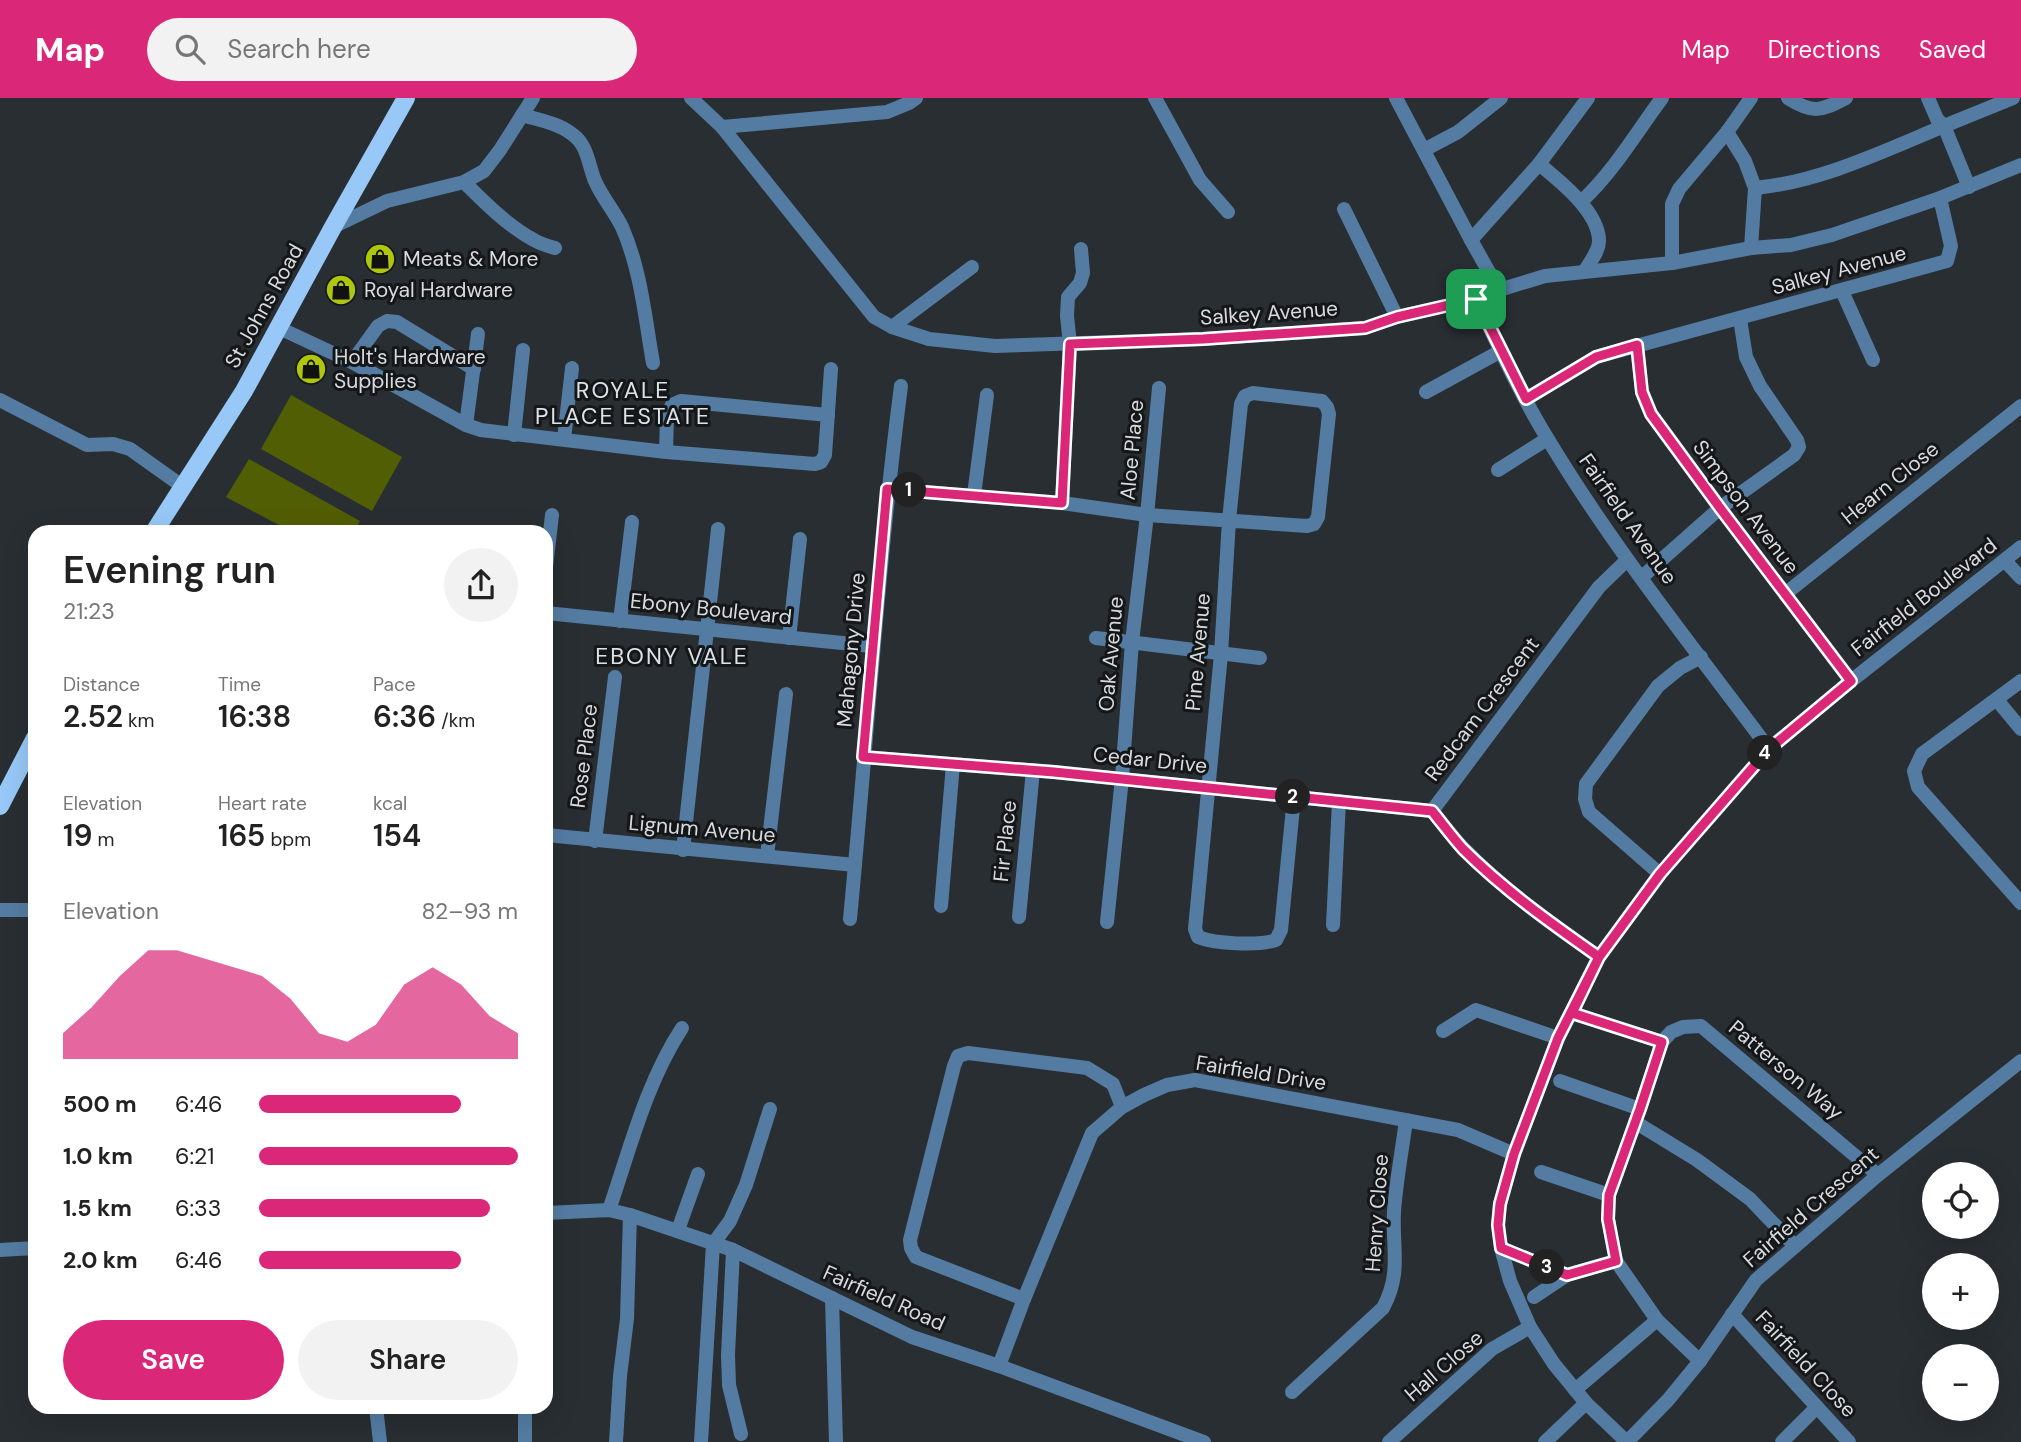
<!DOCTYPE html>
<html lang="en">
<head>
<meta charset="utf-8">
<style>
	:root { --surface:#fff; --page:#f2f2f2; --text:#222; --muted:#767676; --accent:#db2777 }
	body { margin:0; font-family:"DM Sans",sans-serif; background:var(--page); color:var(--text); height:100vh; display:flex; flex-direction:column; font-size:26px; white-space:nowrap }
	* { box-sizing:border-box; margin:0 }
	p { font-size:23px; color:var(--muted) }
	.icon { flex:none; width:38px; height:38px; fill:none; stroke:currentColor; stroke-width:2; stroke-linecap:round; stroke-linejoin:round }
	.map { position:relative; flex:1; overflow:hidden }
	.side { position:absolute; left:28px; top:427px; width:525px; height:889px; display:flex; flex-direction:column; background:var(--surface); border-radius:21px; box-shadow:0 7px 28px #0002 }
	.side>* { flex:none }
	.fabs { position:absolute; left:1922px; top:1064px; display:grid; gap:14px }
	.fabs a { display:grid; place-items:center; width:77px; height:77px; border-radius:50%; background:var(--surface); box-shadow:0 7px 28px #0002; font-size:35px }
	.pin { position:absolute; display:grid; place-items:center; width:60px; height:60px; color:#fff; margin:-30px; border-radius:14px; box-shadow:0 4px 10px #0006 }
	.km { position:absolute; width:35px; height:35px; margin:-18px; border-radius:50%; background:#222; color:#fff; font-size:19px; line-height:35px; text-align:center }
	.round { display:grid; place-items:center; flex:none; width:74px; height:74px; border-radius:37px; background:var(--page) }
	.head { display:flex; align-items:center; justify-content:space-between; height:119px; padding:0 35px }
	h1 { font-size:38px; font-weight:600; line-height:52px }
	.stats { display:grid; grid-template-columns:repeat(3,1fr); gap:10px; height:119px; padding:7px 35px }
	.stats div { display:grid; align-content:center }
	.stats b { font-size:30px; font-weight:600 }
	.stats small { font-size:19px; font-weight:400 }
	.stats p { font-size:19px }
	.chart { height:196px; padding:14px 35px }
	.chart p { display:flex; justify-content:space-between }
	.chart svg { width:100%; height:126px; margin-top:7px; fill:var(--accent); opacity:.7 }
	.primary-button { display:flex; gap:14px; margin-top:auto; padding:14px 35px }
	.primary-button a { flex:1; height:80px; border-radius:42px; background:var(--accent); color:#fff; font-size:28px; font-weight:600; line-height:80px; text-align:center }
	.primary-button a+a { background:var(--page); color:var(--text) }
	ul { padding:0 35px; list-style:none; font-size:23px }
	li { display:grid; grid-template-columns:112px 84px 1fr; align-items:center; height:52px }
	li i { height:18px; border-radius:9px; background:var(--accent) }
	header { display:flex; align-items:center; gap:42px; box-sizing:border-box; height:98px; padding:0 35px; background:var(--accent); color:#fff }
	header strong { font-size:33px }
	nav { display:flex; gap:38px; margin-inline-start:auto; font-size:24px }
	.search { width:490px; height:63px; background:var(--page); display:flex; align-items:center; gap:18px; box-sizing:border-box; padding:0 24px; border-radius:38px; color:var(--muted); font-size:26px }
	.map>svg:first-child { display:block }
	.water { fill:#525e03 }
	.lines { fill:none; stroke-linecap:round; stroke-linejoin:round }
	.minor { stroke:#547ca2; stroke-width:14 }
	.major { stroke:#97c8f7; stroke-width:18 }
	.route-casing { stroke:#fff; stroke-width:14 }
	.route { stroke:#db2777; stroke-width:9 }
	.labels { text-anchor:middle; stroke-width:6; stroke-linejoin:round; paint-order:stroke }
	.poi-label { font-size:21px; fill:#d7dbde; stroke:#141618; text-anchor:start }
	.street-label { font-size:21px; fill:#d7dbde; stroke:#141618 }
	.neighbourhood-label { font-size:23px; letter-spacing:2px; fill:#dbe2e9; stroke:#141618 }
</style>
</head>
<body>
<header>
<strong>Map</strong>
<div class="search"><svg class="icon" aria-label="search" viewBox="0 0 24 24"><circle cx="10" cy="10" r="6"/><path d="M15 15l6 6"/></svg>Search here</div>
<nav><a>Map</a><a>Directions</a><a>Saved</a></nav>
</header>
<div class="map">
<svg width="2021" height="1344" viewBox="0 0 2021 1344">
	<rect width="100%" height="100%" fill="#292e33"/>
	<g class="water">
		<polygon points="291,297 402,359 372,413 261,351"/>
		<polygon points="249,361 360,423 354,434 292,434 226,399"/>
	</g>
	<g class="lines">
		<g class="minor">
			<polyline points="691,0 722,29 874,219 892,229 929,241 995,248 1203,241 1365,230 1397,219 1476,201 1499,192 1545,178 1672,165 1751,150 1791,147 1832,137 1940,100 2021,67"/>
			<polyline points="1155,0 1200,82 1228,114"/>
			<polyline points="1396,0 1471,142 1499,192"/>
			<path d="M1788 0C1813 16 1821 13 1846 0"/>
			<path d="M522 17C539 22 558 25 572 36 588 47 588 66 595 83 602 99 614 113 622 129 641 172 645 220 653 265"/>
			<polyline points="722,29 887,14 909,5 916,0"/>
			<polyline points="1727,34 1745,63 1755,90 1751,150"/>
			<polyline points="1424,52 1458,34 1501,0"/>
			<path d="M1539 66C1560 83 1599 114 1599 143 1599 154 1590 163 1585 173"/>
			<path d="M464 84C485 105 508 128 534 142 540 146 548 148 555 150"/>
			<polyline points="1969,89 1944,28 2013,0"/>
			<path d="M1755 90C1820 84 1884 53 1944 28L1937 21 1928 0"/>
			<path d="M1582 103C1614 73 1636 35 1662 0"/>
			<polyline points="1344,111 1397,219"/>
			<polyline points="333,129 387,103 464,84 484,73 500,52 533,0"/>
			<polyline points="1471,142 1539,66 1588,0"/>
			<polyline points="1672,165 1672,106 1679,91 1727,34 1751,0"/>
			<polyline points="1842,193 1873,262"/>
			<path d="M1476 201C1499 249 1521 298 1549 343 1614 451 1694 550 1769 651"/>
			<polyline points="277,229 352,264 466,327 481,332 666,354 815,366 821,364 825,357 831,271"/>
			<polyline points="892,229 972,169"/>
			<polyline points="1637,247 1642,294 1651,316 1720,410 1851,583"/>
			<polyline points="352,264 378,228 387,223 397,224 474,271"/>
			<polyline points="1426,294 1501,253"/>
			<polyline points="1526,301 1596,259 1947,163 1951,148 1940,100"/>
			<polyline points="0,302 87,347 113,346 130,351 182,388"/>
			<polyline points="466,327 478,236"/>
			<polyline points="514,337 523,252"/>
			<polyline points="564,341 572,270"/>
			<polyline points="666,354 667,317 672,307 681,303 828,317"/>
			<polyline points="1498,372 1547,341"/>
			<path d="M887 391 1062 405 1147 417 1307 428 1314 426 1318 419 1329 316 1327 309 1322 303 1253 295 1245 298 1241 306 1229 422 1221 556 1195 831 1198 839C1215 846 1259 848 1276 842L1281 832 1294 699"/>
			<polyline points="974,397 987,297"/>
			<polyline points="1062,405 1070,246 1067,218 1068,199 1080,185 1083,175 1081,151"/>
			<polyline points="2005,463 2021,480"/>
			<polyline points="546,469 552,417"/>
			<polyline points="1642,479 1720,410 1794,357 1799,349 1797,342 1760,288 1746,259 1740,221"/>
			<polyline points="1785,496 2021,308"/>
			<polyline points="546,515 872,548"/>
			<polyline points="620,523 632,424"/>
			<polyline points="789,540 800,441"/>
			<polyline points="1096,540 1260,560"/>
			<polyline points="2021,583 1922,656 1914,673 1918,689 2021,805"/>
			<polyline points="1997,602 2021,631"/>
			<polyline points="863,659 1054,674 1432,713"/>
			<polyline points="1432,713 1599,489 1627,462"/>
			<path d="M1432 713C1442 725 1452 739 1463 750 1504 792 1552 826 1599 859"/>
			<polyline points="546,737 855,767"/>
			<polyline points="595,743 615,579"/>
			<polyline points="683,752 718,431"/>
			<polyline points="767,758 786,596"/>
			<polyline points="1660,776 1589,714 1585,701 1586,686 1658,588 1680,570 1701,559"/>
			<polyline points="941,808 953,666"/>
			<polyline points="0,812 35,812"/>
			<polyline points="1019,819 1033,672"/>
			<path d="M850 821C867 643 878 465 901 288"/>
			<polyline points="1107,824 1122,680 1132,544 1147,417 1159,290"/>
			<polyline points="1333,827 1339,703"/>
			<polyline points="1572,915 1662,944"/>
			<polyline points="1443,933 1476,912 1558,940"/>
			<polyline points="1560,983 1640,1011"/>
			<polyline points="1635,1024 1697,1062 1750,1101 1795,1148"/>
			<polyline points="1541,1074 1609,1097"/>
			<path d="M609 1112C630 1051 646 985 682 930"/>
			<polyline points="546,1115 609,1112 630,1117 733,1152 912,1239 999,1268 1204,1344"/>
			<polyline points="678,1132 698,1076"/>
			<polyline points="1501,1150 1567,1177"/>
			<polyline points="0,1152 35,1150"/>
			<polyline points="733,1152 728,1257 729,1287 741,1336"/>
			<polyline points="1534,1199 1567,1177 1616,1163"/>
			<polyline points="832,1200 836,1344"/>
			<polyline points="1024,1201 916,1159 911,1150 910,1142 954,968 958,958 968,955 1087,970 1113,986 1122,1009"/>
			<polyline points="1732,1216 1849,1344"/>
			<polyline points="1700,1263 1657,1222 1616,1163 1608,1121 1609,1097 1640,1011 1662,944 1671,934 1683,929 1701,928 1878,1077"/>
			<polyline points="999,1268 1024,1201 1092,1035 1122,1009 1144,997 1167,987 1195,982 1458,1032 1514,1056"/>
			<polyline points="1575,1292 1657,1222"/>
			<path d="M1292 1294 1383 1210C1402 1175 1392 1150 1394 1114 1396 1084 1402 1053 1406 1022"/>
			<polyline points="376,1309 380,1344"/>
			<polyline points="525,1309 525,1344"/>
			<polyline points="616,1344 620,1278 627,1221 630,1117"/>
			<polyline points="701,1344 713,1146 730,1123 746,1087 770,1011"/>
			<polyline points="1389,1344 1492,1251 1530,1229"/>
			<polyline points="1545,1344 1586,1305"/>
			<polyline points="1627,1344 1586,1305 1554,1266 1530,1229 1510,1183 1501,1150 1498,1127 1500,1106 1514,1056 1558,940 1599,859 1660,776 1769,651 1851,583 2021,449"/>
			<polyline points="1627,1344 1668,1302 1700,1263 1756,1182 1878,1077 2021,963"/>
			<polyline points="1782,1344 1817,1309"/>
		</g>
		<g class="major">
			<polyline points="154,434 244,293 333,129 406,0"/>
			<polyline points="0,708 35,640"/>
		</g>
	</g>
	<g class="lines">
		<g class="route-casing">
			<path id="route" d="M1476 201 1397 219 1365 230 1203 241 1070 246 1062 405 887 391 863 659 1054 674 1432 713C1442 725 1452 739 1463 751 1504 792 1552 826 1599 859L1558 940 1514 1056 1500 1106 1498 1127 1501 1150 1567 1177 1616 1163 1608 1121 1609 1097 1640 1011 1662 944 1572 915 1599 859 1660 776 1769 651 1851 583 1720 410 1651 316 1642 294 1637 247 1596 259 1526 301 1476 201"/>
		</g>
		<use href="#route" class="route"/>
	</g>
	<defs>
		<g id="shop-disc" transform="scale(1.575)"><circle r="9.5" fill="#aec60b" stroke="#141618"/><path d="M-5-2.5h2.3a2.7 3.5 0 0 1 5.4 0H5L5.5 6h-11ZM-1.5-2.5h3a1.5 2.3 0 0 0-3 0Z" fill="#111"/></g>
	</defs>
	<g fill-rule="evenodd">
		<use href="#shop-disc" x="380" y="161"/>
		<use href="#shop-disc" x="341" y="192"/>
		<use href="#shop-disc" x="311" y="271"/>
	</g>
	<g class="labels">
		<g class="poi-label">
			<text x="403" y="168">Meats &amp; More</text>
			<text x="364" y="199">Royal Hardware</text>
			<text x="334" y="266">Holt's Hardware<tspan x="334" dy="24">Supplies</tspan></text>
		</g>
		<g class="street-label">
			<text transform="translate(1839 172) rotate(-15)" y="7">Salkey Avenue</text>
			<text transform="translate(264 208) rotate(-61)" y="7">St Johns Road</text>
			<text transform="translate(1269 215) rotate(-4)" y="7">Salkey Avenue</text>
			<text transform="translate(1132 352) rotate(-85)" y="7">Aloe Place</text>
			<text transform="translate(1890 385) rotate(-39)" y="7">Hearn Close</text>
			<text transform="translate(1746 409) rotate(53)" y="7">Simpson Avenue</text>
			<text transform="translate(1628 421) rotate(55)" y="7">Fairfield Avenue</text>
			<text transform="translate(1924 499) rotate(-38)" y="7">Fairfield Boulevard</text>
			<text transform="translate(711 511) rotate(6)" y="7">Ebony Boulevard</text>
			<text transform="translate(851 552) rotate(-85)" y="7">Mahagony Drive</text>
			<text transform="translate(1198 554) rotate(-85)" y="7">Pine Avenue</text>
			<text transform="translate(1111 556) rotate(-85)" y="7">Oak Avenue</text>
			<text transform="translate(1482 611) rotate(-53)" y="7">Redcam Crescent</text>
			<text transform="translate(584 658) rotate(-83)" y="7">Rose Place</text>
			<text transform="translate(1150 662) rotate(6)" y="7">Cedar Drive</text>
			<text transform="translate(702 731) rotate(5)" y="7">Lignum Avenue</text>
			<text transform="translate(1005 743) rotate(-84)" y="7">Fir Place</text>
			<text transform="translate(1786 972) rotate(40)" y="7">Patterson Way</text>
			<text transform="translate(1261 975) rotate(9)" y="7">Fairfield Drive</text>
			<text transform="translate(1811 1109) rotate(-41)" y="7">Fairfield Crescent</text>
			<text transform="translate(1377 1115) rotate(-86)" y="7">Henry Close</text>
			<text transform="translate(884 1200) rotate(24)" y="7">Fairfield Road</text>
			<text transform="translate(1806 1266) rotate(47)" y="7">Fairfield Close</text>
			<text transform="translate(1444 1268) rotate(-41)" y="7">Hall Close</text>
		</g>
		<g class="neighbourhood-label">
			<text x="623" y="300">ROYALE<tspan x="623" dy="26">PLACE ESTATE</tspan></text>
			<text x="672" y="566">EBONY VALE</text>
		</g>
	</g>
</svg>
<div class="fabs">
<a><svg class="icon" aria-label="locate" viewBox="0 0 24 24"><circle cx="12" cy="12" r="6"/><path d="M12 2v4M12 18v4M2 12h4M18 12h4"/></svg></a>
<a>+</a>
<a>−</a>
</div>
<div class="pin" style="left:1476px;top:201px;background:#1e9e55"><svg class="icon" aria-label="arrive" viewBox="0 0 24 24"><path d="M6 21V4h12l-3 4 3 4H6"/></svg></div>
<b class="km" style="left:909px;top:392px">1</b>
<b class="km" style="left:1293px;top:699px">2</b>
<b class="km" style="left:1547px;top:1169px">3</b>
<b class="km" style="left:1765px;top:655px">4</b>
<section class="side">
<div class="head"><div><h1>Evening run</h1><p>21:23</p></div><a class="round"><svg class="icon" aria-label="share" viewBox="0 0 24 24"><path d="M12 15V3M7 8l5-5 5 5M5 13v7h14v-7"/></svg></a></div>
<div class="stats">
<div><p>Distance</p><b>2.52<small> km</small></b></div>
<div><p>Time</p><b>16:38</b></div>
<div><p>Pace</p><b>6:36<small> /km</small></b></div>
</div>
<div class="stats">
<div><p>Elevation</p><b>19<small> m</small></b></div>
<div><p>Heart rate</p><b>165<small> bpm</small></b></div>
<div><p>kcal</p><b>154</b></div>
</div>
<div class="chart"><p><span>Elevation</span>82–93 m</p>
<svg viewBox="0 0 160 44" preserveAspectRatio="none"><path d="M0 44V35L10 26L20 15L30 6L40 6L50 9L60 12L70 15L80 23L90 35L100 38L110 32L120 18L130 12L140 18L150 29L160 35V44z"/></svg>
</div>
<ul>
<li><b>500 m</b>6:46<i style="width:78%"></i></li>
<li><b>1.0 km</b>6:21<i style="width:100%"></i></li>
<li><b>1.5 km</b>6:33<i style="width:89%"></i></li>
<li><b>2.0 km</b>6:46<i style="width:78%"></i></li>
</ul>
<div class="primary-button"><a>Save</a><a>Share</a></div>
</section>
</div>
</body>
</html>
